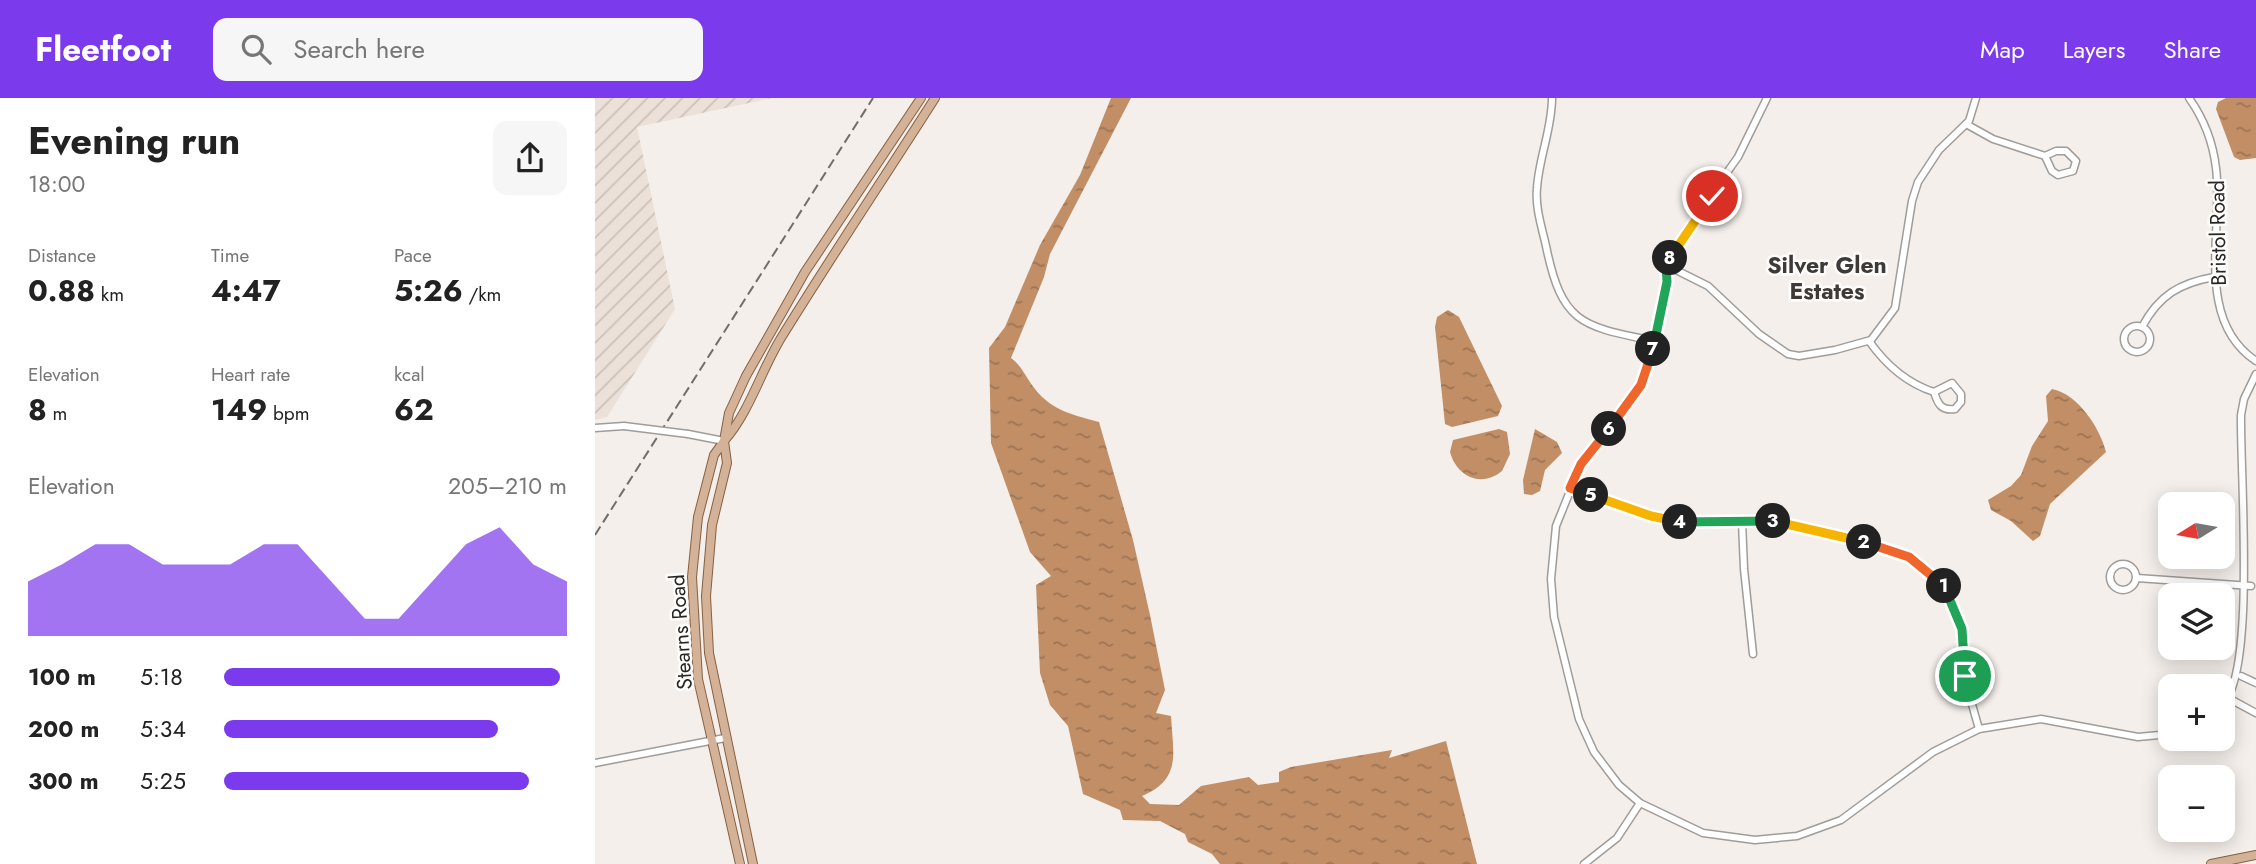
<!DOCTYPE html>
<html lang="en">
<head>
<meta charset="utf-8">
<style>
	:root { --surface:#fff; --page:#f6f6f6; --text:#222; --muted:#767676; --accent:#7c3aed }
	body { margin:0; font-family:Jost,sans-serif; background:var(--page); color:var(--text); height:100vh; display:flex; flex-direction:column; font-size:26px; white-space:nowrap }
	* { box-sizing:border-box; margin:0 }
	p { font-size:23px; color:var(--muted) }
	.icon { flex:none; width:38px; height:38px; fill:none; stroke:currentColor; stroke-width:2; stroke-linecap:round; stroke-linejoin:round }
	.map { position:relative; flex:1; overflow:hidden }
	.sheet { display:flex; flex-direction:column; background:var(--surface); width:595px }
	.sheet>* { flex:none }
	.needle { width:46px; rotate:259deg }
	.buttons { position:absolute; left:1563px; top:394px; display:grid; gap:14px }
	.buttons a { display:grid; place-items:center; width:77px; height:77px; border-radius:14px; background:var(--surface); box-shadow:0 4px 18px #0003; font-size:35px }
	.pin { position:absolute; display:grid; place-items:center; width:60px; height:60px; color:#fff; margin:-30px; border:4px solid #fff; border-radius:50%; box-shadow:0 2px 7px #0007 }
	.km { position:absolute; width:35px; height:35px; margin:-18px; border-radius:50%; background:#222; color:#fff; font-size:19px; line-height:35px; text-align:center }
	.round { display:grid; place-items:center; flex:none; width:74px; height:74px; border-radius:14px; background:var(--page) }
	.head { display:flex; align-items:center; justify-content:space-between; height:119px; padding:0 28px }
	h1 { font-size:38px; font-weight:700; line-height:52px }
	.figures { display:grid; grid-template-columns:repeat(3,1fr); gap:10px; height:119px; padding:7px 28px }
	.figures div { display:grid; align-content:center }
	.figures b { font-size:30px; font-weight:700 }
	.figures small { font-size:19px; font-weight:400 }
	.figures p { font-size:19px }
	.chart { height:196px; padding:14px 28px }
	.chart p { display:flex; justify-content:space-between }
	.chart svg { width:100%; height:126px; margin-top:7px; fill:var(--accent); opacity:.7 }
	ul { padding:0 28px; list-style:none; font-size:23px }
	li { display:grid; grid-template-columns:112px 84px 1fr; align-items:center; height:52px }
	li i { height:18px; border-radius:9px; background:var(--accent) }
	header { display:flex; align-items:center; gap:42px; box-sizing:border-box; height:98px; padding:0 35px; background:var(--accent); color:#fff }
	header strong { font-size:33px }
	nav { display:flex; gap:38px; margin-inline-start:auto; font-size:24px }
	.search { width:490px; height:63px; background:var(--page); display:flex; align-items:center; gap:18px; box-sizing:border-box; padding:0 24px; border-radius:14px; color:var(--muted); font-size:26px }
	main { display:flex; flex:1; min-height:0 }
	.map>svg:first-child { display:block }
	.industrial { fill:url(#industrial-furrows) }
	.water { fill:url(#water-ripples) }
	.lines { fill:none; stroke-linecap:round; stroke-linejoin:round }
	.minor-casing { stroke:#a09c99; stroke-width:9 }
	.major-casing { stroke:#866042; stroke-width:10 }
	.minor { stroke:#fff; stroke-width:6 }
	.major { stroke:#d4b297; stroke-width:8 }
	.rail { stroke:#706d6b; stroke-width:2; stroke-dasharray:10 5; stroke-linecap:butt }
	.minor-bridge-casing { stroke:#a09c99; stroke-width:9; stroke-linecap:butt }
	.minor-bridge { stroke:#fff; stroke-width:6 }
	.split-1-casing { stroke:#fff; stroke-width:14 }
	.split-2-casing { stroke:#fff; stroke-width:14 }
	.split-3-casing { stroke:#fff; stroke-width:14 }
	.split-4-casing { stroke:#fff; stroke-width:14 }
	.split-5-casing { stroke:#fff; stroke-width:14 }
	.split-6-casing { stroke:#fff; stroke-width:14 }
	.split-7-casing { stroke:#fff; stroke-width:14 }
	.split-8-casing { stroke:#fff; stroke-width:14 }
	.split-9-casing { stroke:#fff; stroke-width:14 }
	.split-1 { stroke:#22a559; stroke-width:9 }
	.split-2 { stroke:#f0652b; stroke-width:9 }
	.split-3 { stroke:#f5b400; stroke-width:9 }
	.split-4 { stroke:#22a559; stroke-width:9 }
	.split-5 { stroke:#f5b400; stroke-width:9 }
	.split-6 { stroke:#f0652b; stroke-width:9 }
	.split-7 { stroke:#f0652b; stroke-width:9 }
	.split-8 { stroke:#22a559; stroke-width:9 }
	.split-9 { stroke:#f5b400; stroke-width:9 }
	.labels { text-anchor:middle; stroke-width:5; stroke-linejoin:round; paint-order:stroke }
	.street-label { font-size:21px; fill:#282625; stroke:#fffdfb }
	.neighbourhood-label { font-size:23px; font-weight:bold; fill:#3e3a38; stroke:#fffdfb }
</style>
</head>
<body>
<header>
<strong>Fleetfoot</strong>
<div class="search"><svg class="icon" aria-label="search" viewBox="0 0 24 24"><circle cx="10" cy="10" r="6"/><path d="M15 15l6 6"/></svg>Search here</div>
<nav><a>Map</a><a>Layers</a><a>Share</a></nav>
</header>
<main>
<section class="sheet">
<div class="head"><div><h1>Evening run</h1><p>18:00</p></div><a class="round"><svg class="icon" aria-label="share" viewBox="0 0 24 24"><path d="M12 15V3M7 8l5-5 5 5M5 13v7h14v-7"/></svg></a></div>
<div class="figures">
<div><p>Distance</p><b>0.88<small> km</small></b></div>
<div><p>Time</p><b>4:47</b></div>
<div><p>Pace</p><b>5:26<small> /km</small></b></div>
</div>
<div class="figures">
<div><p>Elevation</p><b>8<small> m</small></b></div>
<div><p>Heart rate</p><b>149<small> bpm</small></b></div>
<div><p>kcal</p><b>62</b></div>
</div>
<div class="chart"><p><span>Elevation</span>205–210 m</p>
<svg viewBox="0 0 160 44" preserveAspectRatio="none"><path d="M0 44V25L10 19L20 12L30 12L40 19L50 19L60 19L70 12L80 12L90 25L100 38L110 38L120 25L130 12L140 6L150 19L160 25V44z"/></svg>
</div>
<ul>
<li><b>100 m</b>5:18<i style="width:98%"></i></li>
<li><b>200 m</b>5:34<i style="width:80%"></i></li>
<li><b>300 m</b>5:25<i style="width:89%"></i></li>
</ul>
</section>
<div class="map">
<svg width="1661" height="766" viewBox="0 0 1661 766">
	<defs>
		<pattern id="industrial-furrows" width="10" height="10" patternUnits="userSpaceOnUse" patternTransform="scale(1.75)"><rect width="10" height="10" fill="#ece1d8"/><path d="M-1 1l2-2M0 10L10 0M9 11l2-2" fill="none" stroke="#cac1b9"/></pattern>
		<pattern id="water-ripples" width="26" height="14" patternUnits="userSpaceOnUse" patternTransform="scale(1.75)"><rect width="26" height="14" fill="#c18e66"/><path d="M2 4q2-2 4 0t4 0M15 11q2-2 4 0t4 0" fill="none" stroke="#9d7454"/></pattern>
	</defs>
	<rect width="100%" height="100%" fill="#f4efeb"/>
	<polygon class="industrial" points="0,0 177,0 42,29 80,211 12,319 0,322"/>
	<g class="water">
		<path d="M516 0H536L455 156 449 179 416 260C427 268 431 280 440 291 457 313 479 317 504 324L538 442 555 517 570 592 561 615 576 618C578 656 587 681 547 698L555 706 584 707 606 688 654 679 663 687 684 684V674L696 669 797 652 794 660 851 643 882 766H625L617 756 593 744 590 736 565 723 528 722 525 712 488 696 473 628 455 607 445 575 441 487 456 478 435 454 396 345 394 250 410 229 445 147 485 77Z"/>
		<polygon points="1631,0 1661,0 1661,60 1645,62 1639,59 1621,11 1623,4"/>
		<polygon points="853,212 864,219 907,308 903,318 857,329 850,326 840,229 842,219"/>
		<path d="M1457 291C1483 296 1505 330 1511 354L1455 406 1445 438 1438 443 1416 423 1396 412 1393 402 1416 388 1426 377 1437 348 1453 323 1451 298Z"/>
		<path d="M904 331 912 334 915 356 907 373C886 390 862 379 855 354L858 342Z"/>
		<polygon points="940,331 962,344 967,355 950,372 945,393 937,397 929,396 928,382"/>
	</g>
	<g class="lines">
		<g class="minor-casing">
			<g id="minor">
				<path d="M957 0C957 31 944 59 942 90 940 109 947 130 951 148 967 226 986 228 1059 243"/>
				<polyline points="1172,0 1143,59 1091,132 1071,167 1072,184 1056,265 1037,303 986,366 961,428 956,481 959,519 984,621 999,654 1024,687 1045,705 1108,735 1160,742 1202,738 1246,722 1338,654 1384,631 1446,621 1543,639 1575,636"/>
				<path d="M1594 0C1609 21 1618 45 1621 70 1629 130 1598 221 1661 263"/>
				<polyline points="1371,26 1398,41 1450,58 1461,53 1471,53 1481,63 1478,73 1463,77 1457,73 1450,58"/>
				<polyline points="1071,167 1113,188 1164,236 1193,256 1204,258 1240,252 1276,242 1300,210 1317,103 1323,84 1344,52 1374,23 1381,0"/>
				<circle cx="1542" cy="241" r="13"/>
				<path d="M1547 229C1564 197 1585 185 1619 179"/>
				<path d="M1274 243C1291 267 1311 285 1339 294L1357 285 1366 296V304L1360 311C1347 313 1343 307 1339 294"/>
				<polyline points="0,330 29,328"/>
				<polyline points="93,336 129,343"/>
				<polyline points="975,390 1070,421 1088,425 1191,424 1314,459 1349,488 1358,504 1367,531 1372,589 1384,631"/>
				<polyline points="1147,424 1149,471 1158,556"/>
				<circle cx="1528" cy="479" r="13"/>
				<polyline points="1542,480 1656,488"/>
				<polyline points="1646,578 1661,585"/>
				<polyline points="1635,601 1661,615"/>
				<path d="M1628 606C1661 573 1645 375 1646 317L1649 301 1661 276"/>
				<polyline points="0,665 130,640"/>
				<polyline points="989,766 1022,740 1045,705"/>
			</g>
		</g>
		<g class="major-casing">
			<g id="major">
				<polyline points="145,766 103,581 97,479 103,419 119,357 129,343 134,315 151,278 210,174 326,0"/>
				<path d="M158 766 114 555 111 498 117 427 132 365 129 343C154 315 166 273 186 240 236 159 289 80 340 0"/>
				<polyline points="1616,766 1661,757"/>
			</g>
		</g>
		<use href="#minor" class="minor"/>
		<use href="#major" class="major"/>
		<polyline class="rail" points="0,437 278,0"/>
		<g class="minor-bridge-casing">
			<polyline id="minor-bridge" points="29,328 93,336"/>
		</g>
		<use href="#minor-bridge" class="minor-bridge"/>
	</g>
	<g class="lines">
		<g class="split-1-casing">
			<polyline id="split-1" points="1349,488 1367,531 1370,578"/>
		</g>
		<g class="split-2-casing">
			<polyline id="split-2" points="1269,444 1314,459 1349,488"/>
		</g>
		<g class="split-3-casing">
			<polyline id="split-3" points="1178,423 1269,444"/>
		</g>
		<g class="split-4-casing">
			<polyline id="split-4" points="1085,424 1178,423"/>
		</g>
		<g class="split-5-casing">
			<polyline id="split-5" points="996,397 1056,418 1085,424"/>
		</g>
		<g class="split-6-casing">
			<polyline id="split-6" points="996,397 975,390 986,366 1014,331"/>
		</g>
		<g class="split-7-casing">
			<polyline id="split-7" points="1014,331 1046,287 1058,251"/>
		</g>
		<g class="split-8-casing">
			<polyline id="split-8" points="1058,251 1072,184 1071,167 1075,160"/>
		</g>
		<g class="split-9-casing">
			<polyline id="split-9" points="1075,160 1117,98"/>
		</g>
		<use href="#split-1" class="split-1"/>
		<use href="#split-2" class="split-2"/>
		<use href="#split-3" class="split-3"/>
		<use href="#split-4" class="split-4"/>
		<use href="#split-5" class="split-5"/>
		<use href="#split-6" class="split-6"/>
		<use href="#split-7" class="split-7"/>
		<use href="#split-8" class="split-8"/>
		<use href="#split-9" class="split-9"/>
	</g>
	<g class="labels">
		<g class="street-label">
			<text transform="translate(1623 135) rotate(-91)" y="7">Bristol Road</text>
			<text transform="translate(86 534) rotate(-94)" y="7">Stearns Road</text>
		</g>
		<g class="neighbourhood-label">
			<text x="1232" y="175">Silver Glen<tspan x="1232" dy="26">Estates</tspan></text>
		</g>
	</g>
</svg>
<div class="buttons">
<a><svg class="needle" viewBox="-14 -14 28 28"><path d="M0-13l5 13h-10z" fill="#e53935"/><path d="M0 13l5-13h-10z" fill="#767676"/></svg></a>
<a><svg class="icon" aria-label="layers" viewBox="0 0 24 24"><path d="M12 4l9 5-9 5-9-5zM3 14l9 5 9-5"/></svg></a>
<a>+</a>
<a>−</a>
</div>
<div class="pin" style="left:1370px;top:578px;background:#1e9e55"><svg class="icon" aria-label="arrive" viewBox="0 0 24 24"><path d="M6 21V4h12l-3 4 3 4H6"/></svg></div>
<div class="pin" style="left:1117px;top:98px;background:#d93025"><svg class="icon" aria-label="check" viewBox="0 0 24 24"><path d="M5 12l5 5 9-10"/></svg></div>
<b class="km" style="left:1349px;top:488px">1</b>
<b class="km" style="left:1269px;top:444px">2</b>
<b class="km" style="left:1178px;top:423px">3</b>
<b class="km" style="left:1085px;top:424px">4</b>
<b class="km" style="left:996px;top:397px">5</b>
<b class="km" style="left:1014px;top:331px">6</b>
<b class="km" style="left:1058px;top:251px">7</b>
<b class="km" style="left:1075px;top:160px">8</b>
</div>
</main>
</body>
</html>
